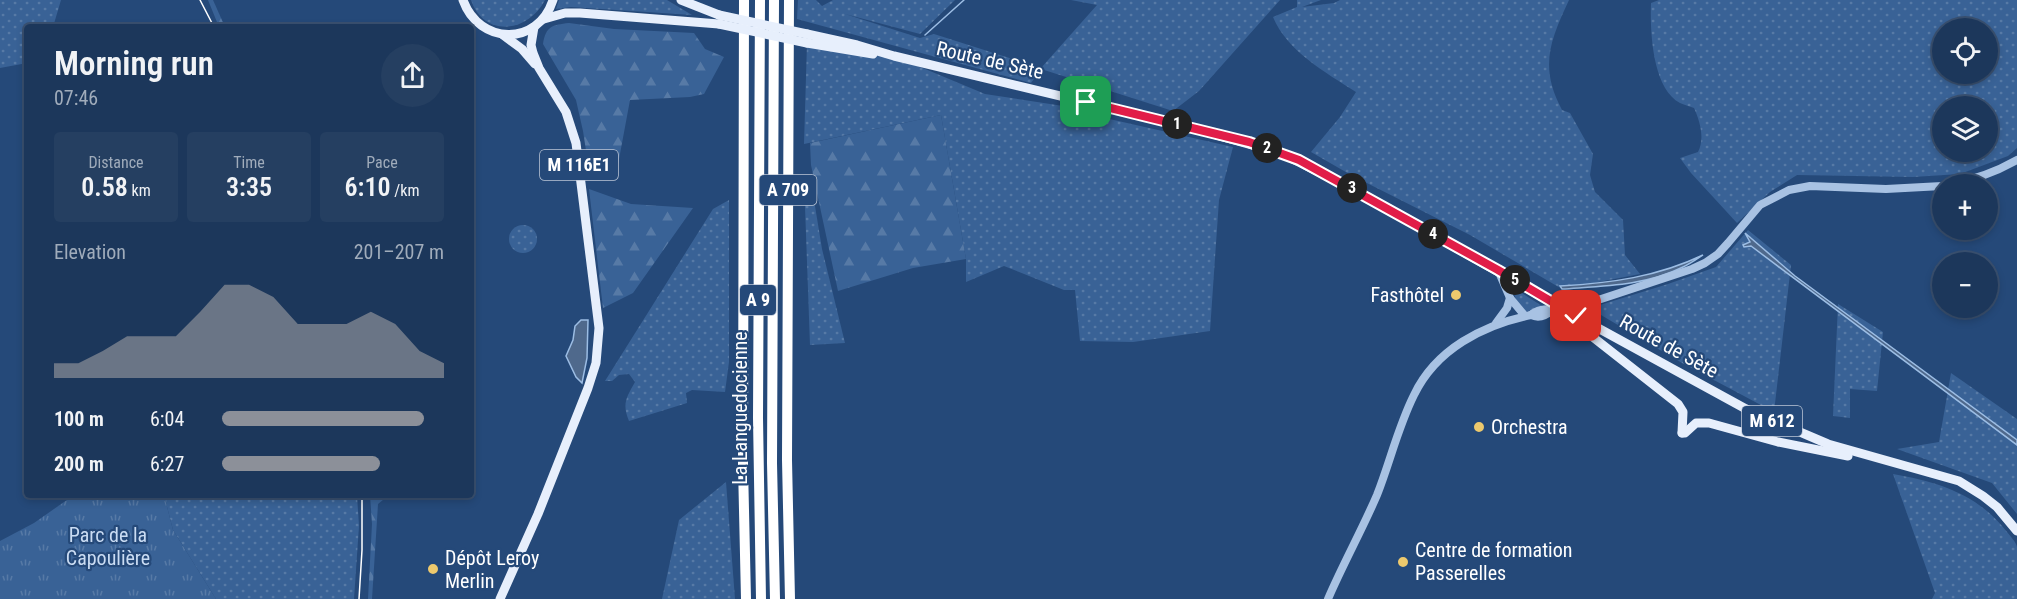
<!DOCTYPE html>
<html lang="en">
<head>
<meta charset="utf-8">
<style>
	:root { --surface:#1c375b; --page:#253f61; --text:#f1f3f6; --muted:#a0acbb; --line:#3a5171; --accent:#8c9099 }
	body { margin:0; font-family:"Roboto Condensed",sans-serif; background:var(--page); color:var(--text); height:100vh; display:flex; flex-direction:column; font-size:22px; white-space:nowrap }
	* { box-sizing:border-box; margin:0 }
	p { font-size:20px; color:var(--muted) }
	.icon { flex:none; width:33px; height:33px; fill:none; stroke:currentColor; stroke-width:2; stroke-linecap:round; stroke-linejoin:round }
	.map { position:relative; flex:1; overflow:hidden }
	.side { position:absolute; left:24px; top:24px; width:450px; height:474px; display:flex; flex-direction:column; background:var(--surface); border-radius:6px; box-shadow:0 3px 9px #0003,0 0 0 2px var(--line) }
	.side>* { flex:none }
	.buttons { position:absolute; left:1932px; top:18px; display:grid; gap:12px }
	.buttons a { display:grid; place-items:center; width:66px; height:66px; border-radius:50%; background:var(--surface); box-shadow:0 3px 9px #0003,0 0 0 2px var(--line); font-size:30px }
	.pin { position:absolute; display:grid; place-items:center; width:51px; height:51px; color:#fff; margin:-26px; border-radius:12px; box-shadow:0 3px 9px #0006 }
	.km { position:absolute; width:30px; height:30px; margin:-15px; border-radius:50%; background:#222; color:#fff; font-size:16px; line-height:30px; text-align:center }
	.round { display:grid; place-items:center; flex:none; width:63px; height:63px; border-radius:32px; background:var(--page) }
	.head { display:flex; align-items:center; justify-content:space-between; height:102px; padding:0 30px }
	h1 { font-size:33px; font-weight:600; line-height:45px }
	.metrics { display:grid; grid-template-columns:repeat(3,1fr); gap:9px; height:102px; padding:6px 30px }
	.metrics div { display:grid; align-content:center; border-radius:6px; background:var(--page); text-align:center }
	.metrics b { font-size:26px; font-weight:600 }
	.metrics small { font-size:16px; font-weight:400 }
	.metrics p { font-size:16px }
	.chart { height:168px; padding:12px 30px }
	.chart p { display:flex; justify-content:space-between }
	.chart svg { width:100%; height:108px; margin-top:6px; fill:var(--accent); opacity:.7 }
	ul { padding:0 30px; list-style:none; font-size:20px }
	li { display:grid; grid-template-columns:96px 72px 1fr; align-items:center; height:45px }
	li i { height:15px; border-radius:8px; background:var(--accent) }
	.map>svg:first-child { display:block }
	.grass { fill:url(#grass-dots); fill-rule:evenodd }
	.forest { fill:url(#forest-firs) }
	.park { fill:url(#park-tufts) }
	.water { fill:#4f698c; stroke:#9cbde4; stroke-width:1.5 }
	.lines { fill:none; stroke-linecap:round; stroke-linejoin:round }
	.stream { stroke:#9cbde4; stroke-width:1.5 }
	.minor { stroke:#a8c2e3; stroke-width:8 }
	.major { stroke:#e7effc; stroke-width:9 }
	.highway { stroke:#fff; stroke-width:10 }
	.tram { stroke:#fff; stroke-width:1.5 }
	.major-bridge { stroke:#e7effc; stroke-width:9 }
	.route-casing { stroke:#fff; stroke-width:12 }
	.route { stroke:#e11d48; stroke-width:8 }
	.poi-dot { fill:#edc96d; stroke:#254979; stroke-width:2 }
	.labels { text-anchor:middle; stroke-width:4.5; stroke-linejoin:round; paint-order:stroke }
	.shield { fill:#254979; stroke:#bec8d7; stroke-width:1.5 }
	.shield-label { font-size:18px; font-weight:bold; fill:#fff }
	.street-label { font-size:20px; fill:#fff; stroke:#254979 }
	.poi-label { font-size:20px; fill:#fff; stroke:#254979; text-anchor:start }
	.park-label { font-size:20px; fill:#cadcf3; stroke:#254979 }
</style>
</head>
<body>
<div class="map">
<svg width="2017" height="599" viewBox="0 0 2017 599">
	<defs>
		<pattern id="grass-dots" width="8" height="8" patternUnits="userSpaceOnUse" patternTransform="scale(1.5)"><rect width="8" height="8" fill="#396296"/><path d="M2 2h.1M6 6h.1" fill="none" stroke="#577aa6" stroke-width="1.8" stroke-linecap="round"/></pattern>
		<pattern id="forest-firs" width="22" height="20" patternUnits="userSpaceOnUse" patternTransform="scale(1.5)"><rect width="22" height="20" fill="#396296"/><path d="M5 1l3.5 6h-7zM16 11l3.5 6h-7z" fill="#577aa6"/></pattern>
		<pattern id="park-tufts" width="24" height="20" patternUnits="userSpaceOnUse" patternTransform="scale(1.5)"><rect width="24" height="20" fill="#396296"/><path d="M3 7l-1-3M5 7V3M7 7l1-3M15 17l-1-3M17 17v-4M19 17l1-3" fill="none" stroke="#577aa6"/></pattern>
	</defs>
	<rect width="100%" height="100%" fill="#254979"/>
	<g class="grass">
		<polygon points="0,0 61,0 53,27 27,27 27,63 0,68"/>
		<path d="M471 0H545C528 33 484 38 471 0Z"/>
		<polygon points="559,0 667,0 692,15 571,7 556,9"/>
		<polygon points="798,0 816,0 822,6 833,0 955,0 920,34 845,14 920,38 934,34 1041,68 1097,5 1071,0 1280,0 1199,91 1173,111 1041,69 1031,83 797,19"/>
		<path d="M1297 0H1321L1302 7 1334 3 1340 0H1569C1550 41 1539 67 1562 110L1570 113 1593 154 1590 175 1595 192 1623 220 1625 255 1640 274 1562 289 1470 235 1351 175 1311 152 1340 117 1356 92C1325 72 1287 51 1273 17L1297 7Z"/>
		<path d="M1659 0H2017V148L2008 156 1960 174 1913 177 1797 175 1770 192 1737 223 1691 173 1680 158 1698 152C1705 139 1700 121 1694 108 1689 106 1684 105 1680 103 1652 88 1650 31 1651 3ZM1942 28H1988V74H1942ZM1942 106H1988V152H1942Z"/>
		<polygon points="807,43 894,56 985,94 1076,108 1105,118 1233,147 1219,200 1210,331 1133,342 1080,341 1075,290 1064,290 1004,266 966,282 966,259 941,115 804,144"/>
		<polygon points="804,179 814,200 822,249 845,343 810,345"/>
		<path d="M729 200V362L725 392 692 390 686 393 687 403 629 421C622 404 626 398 635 382L629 374 619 375 612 381H605L713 209Z"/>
		<circle cx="523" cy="239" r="14"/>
		<polygon points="1748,230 1791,265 1774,412 1682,363 1601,315 1600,305 1668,284 1716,267"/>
		<polygon points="1512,287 1542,306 1526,312 1517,303"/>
		<polygon points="1838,304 1883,332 1877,391 1850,389 1850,418 1833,416"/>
		<polygon points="1951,373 2017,419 2017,514 1992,483 1897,449 1939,442"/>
		<path d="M1893 474C1938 482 1978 494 2007 532 2010 536 2016 542 2017 547 2017 560 2017 585 2017 599H1932L1935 593Z"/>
		<polygon points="726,482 735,599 662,599 679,520"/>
		<polygon points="164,495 357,495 359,526 354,599 216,599 173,530"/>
	</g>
	<g class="forest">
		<polygon points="208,0 213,0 225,27 219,27"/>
		<path d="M569 23 614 29 694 33 705 49 724 57 704 94 690 97 630 100 617 170H589L583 131 576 100 543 44C546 26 552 25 569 23Z"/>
		<polygon points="941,115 966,259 913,268 838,291 811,165 810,143"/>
		<polygon points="589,189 631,204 693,208 633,293 603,308"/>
		<polygon points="370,495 389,495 378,504 372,599 368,599 372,524"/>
	</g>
	<polygon class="park" points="74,495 164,495 173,530 216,599 0,599 0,541 34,523"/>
	<g class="water">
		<polygon points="1745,233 1795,276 2017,440 2017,445 1751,246 1744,247 1743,245 1750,242"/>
		<path d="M1703 255C1697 259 1690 264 1683 267 1645 286 1603 286 1562 289L1560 286C1611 283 1657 277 1703 255Z"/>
		<polygon points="581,320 588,320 587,358 582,383 576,377 566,356 573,340 575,326"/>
	</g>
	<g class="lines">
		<polyline class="stream" points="925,35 964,0"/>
		<g class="minor">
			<path d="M1950 184C1974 180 1996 172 2017 160"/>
			<polyline points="1510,298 1525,316"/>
			<path d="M1531 315C1539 319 1547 315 1553 310"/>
			<polyline points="1496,323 1507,308 1510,298 1498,270"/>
			<path d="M1328 599C1343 564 1362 530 1377 495 1390 462 1398 427 1414 395 1436 349 1483 325 1531 315 1536 310 1546 308 1553 310L1586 304 1692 269 1705 263 1718 254 1728 243 1760 205 1789 190 1810 186 1886 189 1942 186"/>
		</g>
		<g class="major">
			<path d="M463 0C479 45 538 47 553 0"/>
			<polyline points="681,0 719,15"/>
			<polyline points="544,19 565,13 580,13 719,24"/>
			<polyline points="807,34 857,45 894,56 1173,123 1281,153 1354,190 1576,316 1746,409 1828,444 1959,481 1983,496 1997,507 2017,531"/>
			<polyline points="503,35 522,49 535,64"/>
			<polyline points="807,43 873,54"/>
			<polyline points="1592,302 1591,316 1595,327"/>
			<polyline points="1576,316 1580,327 1678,404 1683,412 1682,433"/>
			<polyline points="1682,433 1685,433 1696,423 1709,423 1778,442 1848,456"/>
			<polyline points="500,599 538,514 588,388 596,363 599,328 576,143 566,112 539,68 533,53 531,45 534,27"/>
		</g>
		<g class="highway">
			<polyline points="744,0 743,466 746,599"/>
			<polyline points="760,0 758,418 761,599"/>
			<polyline points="774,0 772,463 775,599"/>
			<polyline points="789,0 787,460 790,599"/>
		</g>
		<g class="tram">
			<polyline points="200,0 214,27"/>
			<polyline points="359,599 362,550 362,495"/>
		</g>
		<g class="major-bridge">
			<polyline points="719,15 807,34"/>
			<polyline points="719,24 807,43"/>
		</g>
	</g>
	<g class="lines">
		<g class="route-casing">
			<polyline id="route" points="1086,102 1249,142 1299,160 1498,270 1576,316"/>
		</g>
		<use href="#route" class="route"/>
	</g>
	<g class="poi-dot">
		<circle cx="1456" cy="295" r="6"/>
		<circle cx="1479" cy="427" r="6"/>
		<circle cx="1403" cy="562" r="6"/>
		<circle cx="433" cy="569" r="6"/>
	</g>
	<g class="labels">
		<g class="shield">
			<rect x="540" y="150" width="78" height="30" rx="4.5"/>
			<rect x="759.5" y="175" width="57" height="30" rx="4.5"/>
			<rect x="740" y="285" width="36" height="30" rx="4.5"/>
			<rect x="1742" y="406" width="60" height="30" rx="4.5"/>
		</g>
		<g class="shield-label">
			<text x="579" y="171">M 116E1</text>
			<text x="788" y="196">A 709</text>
			<text x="758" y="306">A 9</text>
			<text x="1772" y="427">M 612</text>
		</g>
		<g class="street-label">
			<text transform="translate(990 60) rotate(13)" y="7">Route de Sète</text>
			<text transform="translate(1669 346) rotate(29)" y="7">Route de Sète</text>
			<text transform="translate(740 408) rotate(-90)" y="7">La Languedocienne</text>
		</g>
		<g class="poi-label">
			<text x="1444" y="302" text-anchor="end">Fasthôtel</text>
			<text x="1491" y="434">Orchestra</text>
			<text x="1415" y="557">Centre de formation<tspan x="1415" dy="23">Passerelles</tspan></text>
			<text x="445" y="565">Dépôt Leroy<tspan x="445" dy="23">Merlin</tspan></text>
		</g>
		<g class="park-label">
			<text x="108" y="542">Parc de la<tspan x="108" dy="23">Capoulière</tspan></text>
		</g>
	</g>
</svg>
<div class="buttons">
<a><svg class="icon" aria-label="locate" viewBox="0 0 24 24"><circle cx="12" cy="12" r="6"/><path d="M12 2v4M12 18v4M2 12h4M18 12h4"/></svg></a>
<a><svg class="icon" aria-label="layers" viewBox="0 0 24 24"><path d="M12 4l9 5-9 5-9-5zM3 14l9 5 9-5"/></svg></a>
<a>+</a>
<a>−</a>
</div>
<div class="pin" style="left:1086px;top:102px;background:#1e9e55"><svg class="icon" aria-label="arrive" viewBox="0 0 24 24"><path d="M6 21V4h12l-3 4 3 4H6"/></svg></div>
<div class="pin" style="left:1576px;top:316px;background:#d93025"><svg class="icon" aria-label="check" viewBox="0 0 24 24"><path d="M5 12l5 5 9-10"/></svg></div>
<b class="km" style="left:1177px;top:124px">1</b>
<b class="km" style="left:1267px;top:148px">2</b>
<b class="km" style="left:1352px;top:188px">3</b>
<b class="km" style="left:1433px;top:234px">4</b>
<b class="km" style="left:1515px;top:280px">5</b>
<section class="side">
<div class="head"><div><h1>Morning run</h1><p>07:46</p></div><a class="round"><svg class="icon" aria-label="share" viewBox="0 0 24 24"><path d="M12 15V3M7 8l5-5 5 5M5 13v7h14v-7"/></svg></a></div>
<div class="metrics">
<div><p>Distance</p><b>0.58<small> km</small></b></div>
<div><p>Time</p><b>3:35</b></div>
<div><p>Pace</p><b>6:10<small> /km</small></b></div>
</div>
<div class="chart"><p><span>Elevation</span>201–207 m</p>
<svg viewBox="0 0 160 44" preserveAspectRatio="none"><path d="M0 44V38L10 38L20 33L30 27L40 27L50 27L60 17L70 6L80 6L90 11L100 22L110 22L120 22L130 17L140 22L150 33L160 38V44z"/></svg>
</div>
<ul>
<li><b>100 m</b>6:04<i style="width:91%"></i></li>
<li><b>200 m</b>6:27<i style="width:71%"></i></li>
</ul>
</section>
</div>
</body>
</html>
